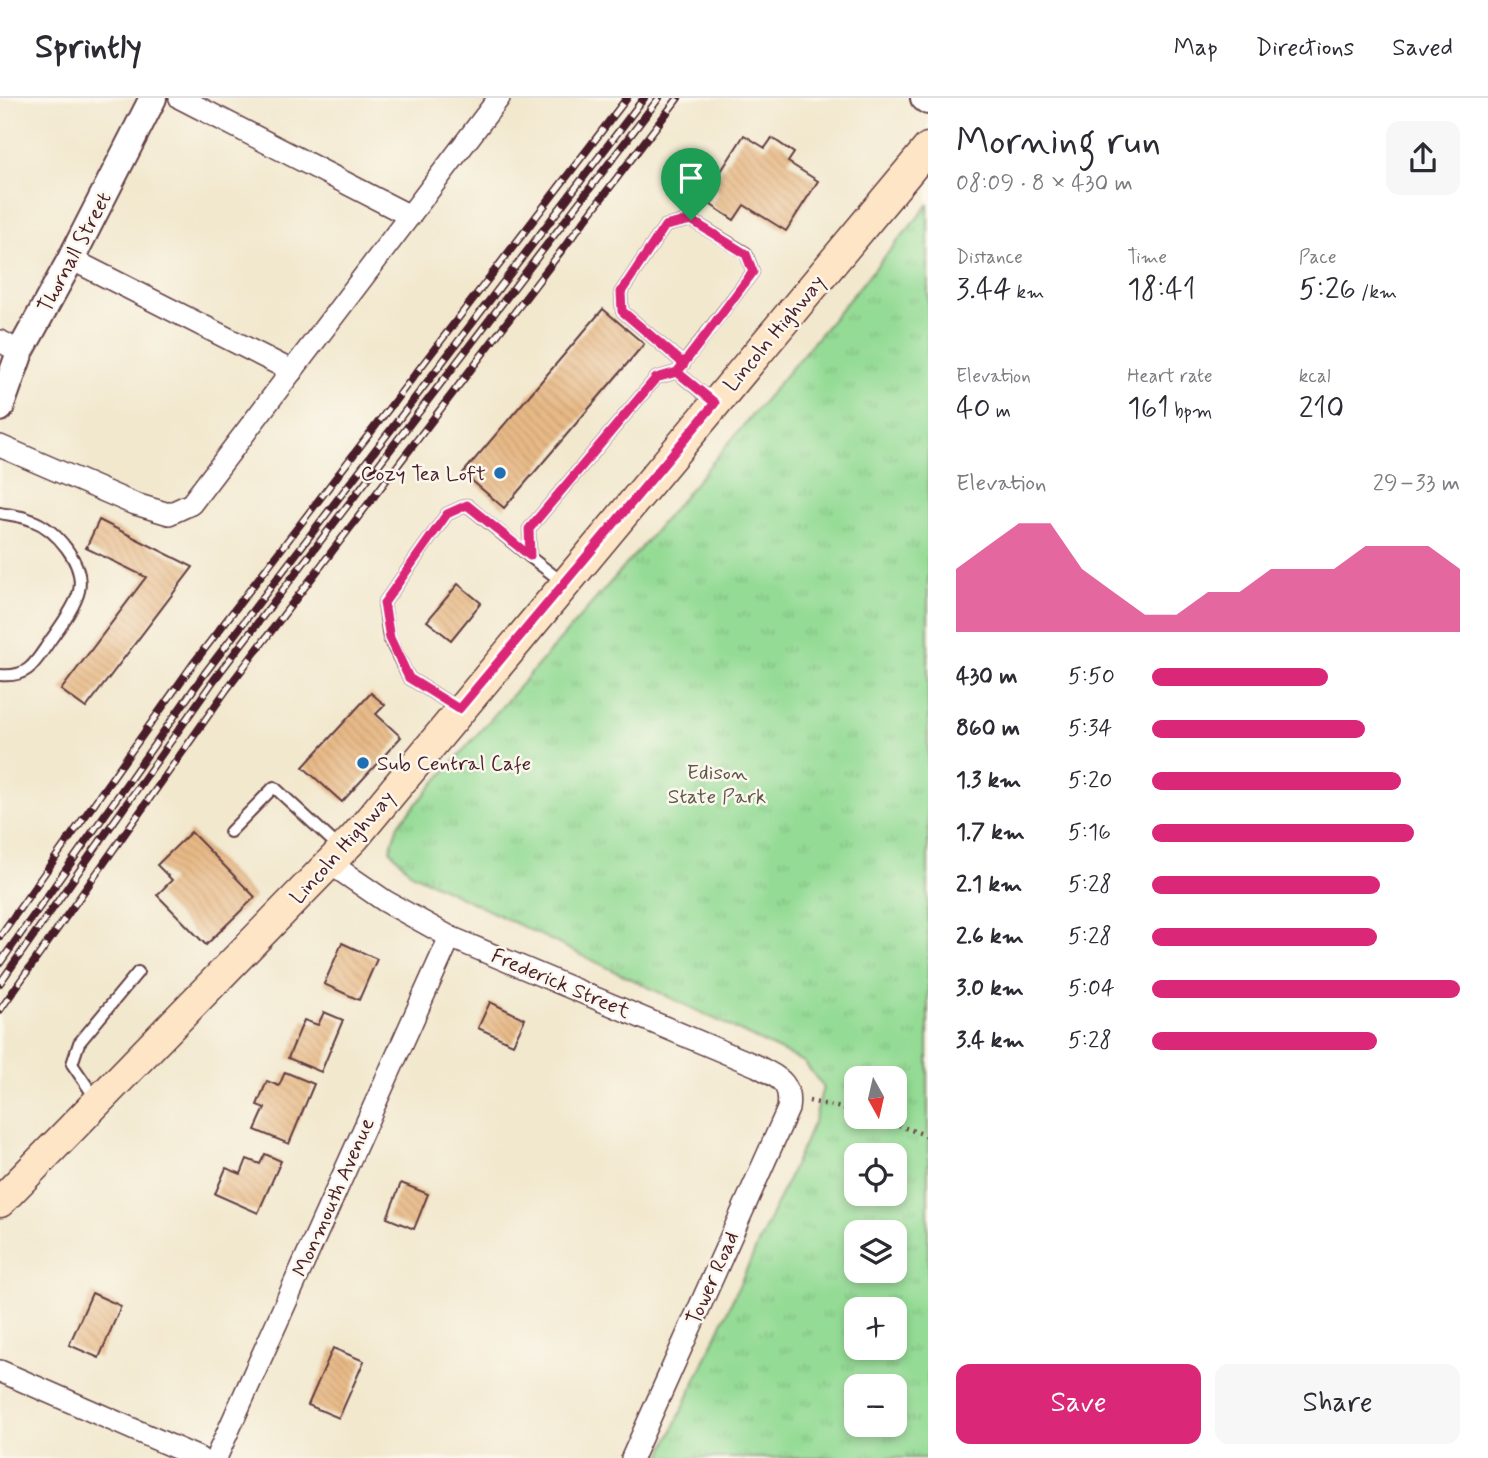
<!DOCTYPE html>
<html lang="en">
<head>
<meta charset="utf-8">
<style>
	:root { --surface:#fff; --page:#f7f7f7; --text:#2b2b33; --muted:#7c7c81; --line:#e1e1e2; --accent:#db2777 }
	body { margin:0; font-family:Mynerve,sans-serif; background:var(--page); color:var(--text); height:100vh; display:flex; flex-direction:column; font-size:26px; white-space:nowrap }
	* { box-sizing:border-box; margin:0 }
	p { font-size:23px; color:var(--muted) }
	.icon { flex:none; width:38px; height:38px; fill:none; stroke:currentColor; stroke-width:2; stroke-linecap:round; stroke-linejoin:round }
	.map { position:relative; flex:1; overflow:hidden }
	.drawer { display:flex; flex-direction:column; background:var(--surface); width:560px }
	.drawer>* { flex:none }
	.needle { width:46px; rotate:172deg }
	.buttons { position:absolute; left:844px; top:968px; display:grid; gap:14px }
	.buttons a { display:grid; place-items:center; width:63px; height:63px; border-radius:14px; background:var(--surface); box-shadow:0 4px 10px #0003; font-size:35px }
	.pin { position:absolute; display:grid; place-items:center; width:60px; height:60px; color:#fff; margin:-72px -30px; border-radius:50% 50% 50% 0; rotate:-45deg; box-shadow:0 0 7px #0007 }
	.pin .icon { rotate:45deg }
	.round { display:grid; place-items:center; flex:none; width:74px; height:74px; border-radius:14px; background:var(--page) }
	.summary { display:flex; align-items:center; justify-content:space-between; height:119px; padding:0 28px }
	h1 { font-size:38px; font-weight:600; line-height:52px }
	.figures { display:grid; grid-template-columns:repeat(3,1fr); gap:10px; height:119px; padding:7px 28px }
	.figures div { display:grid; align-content:center }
	.figures b { font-size:30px; font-weight:600 }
	.figures small { font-size:19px; font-weight:400 }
	.figures p { font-size:19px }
	.chart { height:196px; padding:14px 28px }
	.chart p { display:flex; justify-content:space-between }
	.chart svg { width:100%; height:126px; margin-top:7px; fill:var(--accent); opacity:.7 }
	.button { display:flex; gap:14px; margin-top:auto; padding:14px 28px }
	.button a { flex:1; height:80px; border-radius:14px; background:var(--accent); color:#fff; font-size:28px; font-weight:600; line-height:80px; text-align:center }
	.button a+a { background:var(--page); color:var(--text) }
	ul { padding:0 28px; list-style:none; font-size:23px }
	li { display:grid; grid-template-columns:112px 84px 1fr; align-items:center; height:52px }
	li i { height:18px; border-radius:9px; background:var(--accent) }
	header { display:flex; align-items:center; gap:42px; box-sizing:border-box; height:98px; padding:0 35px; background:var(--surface); border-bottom:2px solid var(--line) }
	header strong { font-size:33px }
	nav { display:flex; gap:38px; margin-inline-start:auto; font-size:24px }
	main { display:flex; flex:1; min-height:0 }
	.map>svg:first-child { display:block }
	.park { fill:url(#park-tufts); stroke:#6f7d60; stroke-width:2; fill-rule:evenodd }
	.building { fill:url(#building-back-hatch) }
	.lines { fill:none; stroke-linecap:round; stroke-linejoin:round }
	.service-casing { stroke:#633d43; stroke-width:14 }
	.minor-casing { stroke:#633d43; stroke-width:24 }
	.tertiary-casing { stroke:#633d43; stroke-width:30 }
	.secondary-casing { stroke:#633d43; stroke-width:33 }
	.path { stroke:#633d43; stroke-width:4.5; stroke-dasharray:2 5; stroke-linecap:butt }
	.service { stroke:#fff; stroke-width:10 }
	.minor { stroke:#fff; stroke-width:21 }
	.tertiary { stroke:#fff; stroke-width:26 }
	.secondary { stroke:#fde5c5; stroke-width:30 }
	.rail-casing { stroke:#4a1f2b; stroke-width:8 }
	.rail { stroke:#fbf7ec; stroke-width:5; stroke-dasharray:16; stroke-linecap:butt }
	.route-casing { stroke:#fff; stroke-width:14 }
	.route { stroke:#db2777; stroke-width:9 }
	.poi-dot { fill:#1f6fb2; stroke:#fbf7ec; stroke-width:2.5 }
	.labels { text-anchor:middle; stroke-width:5; stroke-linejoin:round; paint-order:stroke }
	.street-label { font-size:21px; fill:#4a1f2b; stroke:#fbf7ec }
	.poi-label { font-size:21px; fill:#4a1f2b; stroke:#fbf7ec; text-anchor:end }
	.park-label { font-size:21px; fill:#60574b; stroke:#fbf7ec }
</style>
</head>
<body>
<header>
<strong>Sprintly</strong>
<nav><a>Map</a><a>Directions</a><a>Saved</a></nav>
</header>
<main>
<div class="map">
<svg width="928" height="1360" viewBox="0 0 928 1360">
	<defs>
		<pattern id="park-tufts" width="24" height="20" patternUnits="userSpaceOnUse" patternTransform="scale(1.75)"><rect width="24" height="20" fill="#94db95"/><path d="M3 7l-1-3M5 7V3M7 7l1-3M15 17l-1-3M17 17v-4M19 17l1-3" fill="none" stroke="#81bc81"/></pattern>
		<pattern id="building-back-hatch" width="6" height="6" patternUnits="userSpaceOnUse" patternTransform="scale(1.75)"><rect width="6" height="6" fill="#e8b986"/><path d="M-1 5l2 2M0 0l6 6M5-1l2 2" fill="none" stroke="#c89f74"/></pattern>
	</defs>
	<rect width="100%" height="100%" fill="#fbf7ec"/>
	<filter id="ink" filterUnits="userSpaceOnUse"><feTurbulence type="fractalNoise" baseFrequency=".0143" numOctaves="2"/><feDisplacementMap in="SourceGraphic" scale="14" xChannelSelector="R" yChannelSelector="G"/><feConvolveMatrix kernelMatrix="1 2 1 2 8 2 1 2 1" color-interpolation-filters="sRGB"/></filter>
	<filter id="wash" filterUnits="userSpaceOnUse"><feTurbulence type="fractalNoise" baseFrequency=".00686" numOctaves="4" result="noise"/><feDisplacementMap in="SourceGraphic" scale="28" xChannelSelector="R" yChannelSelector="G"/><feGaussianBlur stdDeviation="1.57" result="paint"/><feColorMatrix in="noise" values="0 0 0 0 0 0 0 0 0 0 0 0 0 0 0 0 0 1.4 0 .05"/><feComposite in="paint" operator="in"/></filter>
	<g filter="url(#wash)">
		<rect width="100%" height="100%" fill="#f2e8ce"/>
		<path class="park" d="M928 107V1360H660L814 1024 823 989 804 964 411 775 390 752 398 727 645 445ZM856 980H894V1018H856ZM856 1057H894V1096H856ZM856 1134H894V1172H856ZM856 1211H894V1250H856ZM856 1288H894V1326H856Z"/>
		<g id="blocks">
			<g class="building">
				<polygon points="744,37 765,50 772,40 794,55 788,64 818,83 786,133 744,107 734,122 711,107 719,94 711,89"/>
				<polygon points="603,211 644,246 504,410 463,375"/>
				<polygon points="99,422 193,469 86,610 61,592 146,479 86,450"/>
				<polygon points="458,486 481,505 451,542 427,523"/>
				<polygon points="371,595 385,607 376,616 401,639 342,704 303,669"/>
				<polygon points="191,734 255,799 206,847 157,797 172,782 157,767"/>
				<polygon points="342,845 377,861 359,902 324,886"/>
				<polygon points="490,904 525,921 513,946 478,930"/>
				<polygon points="324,914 343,922 321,974 288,960 304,922 318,927"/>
				<polygon points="285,974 314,986 289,1046 255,1032 265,1010 257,1007 267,983 279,988"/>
				<polygon points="265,1056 281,1063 258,1115 215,1096 226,1070 241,1076 247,1061 260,1066"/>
				<polygon points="401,1085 428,1096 414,1131 387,1120"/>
				<polygon points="92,1195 121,1208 99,1260 69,1247"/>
				<polygon points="333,1250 364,1263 339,1320 308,1307"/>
			</g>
		</g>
	</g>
	<g filter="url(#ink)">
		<use href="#blocks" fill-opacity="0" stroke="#633d43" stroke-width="2"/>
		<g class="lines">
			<g class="service-casing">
				<g id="service">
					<polyline points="677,274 753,174 746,155 691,122 665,128 621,194 622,213 684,266"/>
					<path d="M0 415C10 417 22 418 31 422 56 431 85 465 79 493 75 509 61 527 52 540 36 562 31 580 0 577"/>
					<polyline points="565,486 530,459 529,431 656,280 677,274 713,304"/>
					<polyline points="459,611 409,580 389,540 384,505 447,416 467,407 530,459"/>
					<polyline points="230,734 274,689 341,751"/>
					<polyline points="96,1001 72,966 79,945 138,874"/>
				</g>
			</g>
			<g class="minor-casing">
				<g id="minor">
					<polyline points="180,0 410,118"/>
					<polyline points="71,161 292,273"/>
					<polyline points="0,243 20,254"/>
					<polyline points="0,348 132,405 169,416 191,406 499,0"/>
					<path d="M331 766 385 803 450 839 757 968C778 980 792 983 788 1011L632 1360"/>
					<polyline points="0,1273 199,1360"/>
					<polyline points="216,1360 450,839"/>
				</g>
			</g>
			<g class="tertiary-casing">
				<g id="tertiary">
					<polyline points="924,0 928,3"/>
					<polyline points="0,310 20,254 71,161 153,0"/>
				</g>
			</g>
			<g class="secondary-casing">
				<polyline id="secondary" points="0,1104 355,739 928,50"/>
			</g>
			<g class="path">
				<polyline points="809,1003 856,1013"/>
				<polyline points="872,1018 928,1038"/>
			</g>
			<use href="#service" class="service"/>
			<use href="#minor" class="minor"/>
			<use href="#tertiary" class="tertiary"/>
			<use href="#secondary" class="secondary"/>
			<g class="rail-casing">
				<g id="rail">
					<polyline points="0,838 193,566 627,0"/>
					<polyline points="0,865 205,575 644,0"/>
					<polyline points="0,885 214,582 659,0"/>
					<polyline points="0,912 227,591 678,0"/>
				</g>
			</g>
			<use href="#rail" class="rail"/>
		</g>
	</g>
	<g class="lines" filter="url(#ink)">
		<g class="route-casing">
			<path id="route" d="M691 122 746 156 753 174C728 207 703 241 677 274L715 305 459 611 409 580 390 540 384 505 447 416 467 407 530 458 529 431 656 280 677 274 684 266 622 213 621 194 665 128 691 122"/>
		</g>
		<use href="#route" class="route"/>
	</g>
	<g class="poi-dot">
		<circle cx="500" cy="375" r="7"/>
		<circle cx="363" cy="665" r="7"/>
	</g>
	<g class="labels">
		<g class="street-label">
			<text transform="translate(74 154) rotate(-62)" y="7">Thornall Street</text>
			<text transform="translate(774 235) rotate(-50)" y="7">Lincoln Highway</text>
			<text transform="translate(342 749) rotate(-48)" y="7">Lincoln Highway</text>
			<text transform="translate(561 885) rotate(23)" y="7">Frederick Street</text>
			<text transform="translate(333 1099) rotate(-66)" y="7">Monmouth Avenue</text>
			<text transform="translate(712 1180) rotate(-66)" y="7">Tower Road</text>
		</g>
		<g class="poi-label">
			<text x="486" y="382">Cozy Tea Loft</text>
			<text x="377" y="672" text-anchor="start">Sub Central Cafe</text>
		</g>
		<g class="park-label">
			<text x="717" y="681">Edison<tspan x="717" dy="24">State Park</tspan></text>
		</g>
	</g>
</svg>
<div class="buttons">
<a><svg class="needle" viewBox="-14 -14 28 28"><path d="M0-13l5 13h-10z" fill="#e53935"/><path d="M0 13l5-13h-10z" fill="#7c7c81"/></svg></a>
<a><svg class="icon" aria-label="locate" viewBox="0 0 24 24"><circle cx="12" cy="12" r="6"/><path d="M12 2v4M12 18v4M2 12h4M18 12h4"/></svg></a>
<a><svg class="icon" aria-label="layers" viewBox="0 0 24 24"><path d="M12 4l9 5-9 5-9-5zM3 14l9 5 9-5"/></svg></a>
<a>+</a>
<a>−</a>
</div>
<div class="pin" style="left:691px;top:122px;background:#1e9e55"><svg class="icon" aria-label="arrive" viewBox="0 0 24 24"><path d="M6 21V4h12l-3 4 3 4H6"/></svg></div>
</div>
<section class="drawer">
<div class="summary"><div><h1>Morning run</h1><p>08:09 · 8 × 430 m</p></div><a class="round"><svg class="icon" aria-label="share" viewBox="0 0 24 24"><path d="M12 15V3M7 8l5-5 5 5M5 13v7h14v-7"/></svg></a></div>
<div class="figures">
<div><p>Distance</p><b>3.44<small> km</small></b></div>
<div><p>Time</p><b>18:41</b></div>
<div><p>Pace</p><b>5:26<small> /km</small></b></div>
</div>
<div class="figures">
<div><p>Elevation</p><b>40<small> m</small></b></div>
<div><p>Heart rate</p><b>161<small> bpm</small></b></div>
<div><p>kcal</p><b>210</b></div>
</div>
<div class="chart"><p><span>Elevation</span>29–33 m</p>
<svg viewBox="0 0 160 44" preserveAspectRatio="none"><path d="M0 44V22L10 14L20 6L30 6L40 22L50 30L60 38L70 38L80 30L90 30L100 22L110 22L120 22L130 14L140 14L150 14L160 22V44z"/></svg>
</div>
<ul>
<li><b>430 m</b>5:50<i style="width:57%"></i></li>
<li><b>860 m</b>5:34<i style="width:69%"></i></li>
<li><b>1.3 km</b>5:20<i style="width:81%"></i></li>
<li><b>1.7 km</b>5:16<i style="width:85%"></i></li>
<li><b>2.1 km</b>5:28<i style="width:74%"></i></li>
<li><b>2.6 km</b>5:28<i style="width:73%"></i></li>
<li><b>3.0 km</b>5:04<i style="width:100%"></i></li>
<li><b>3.4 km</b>5:28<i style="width:73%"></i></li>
</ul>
<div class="button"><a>Save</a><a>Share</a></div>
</section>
</main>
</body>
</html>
